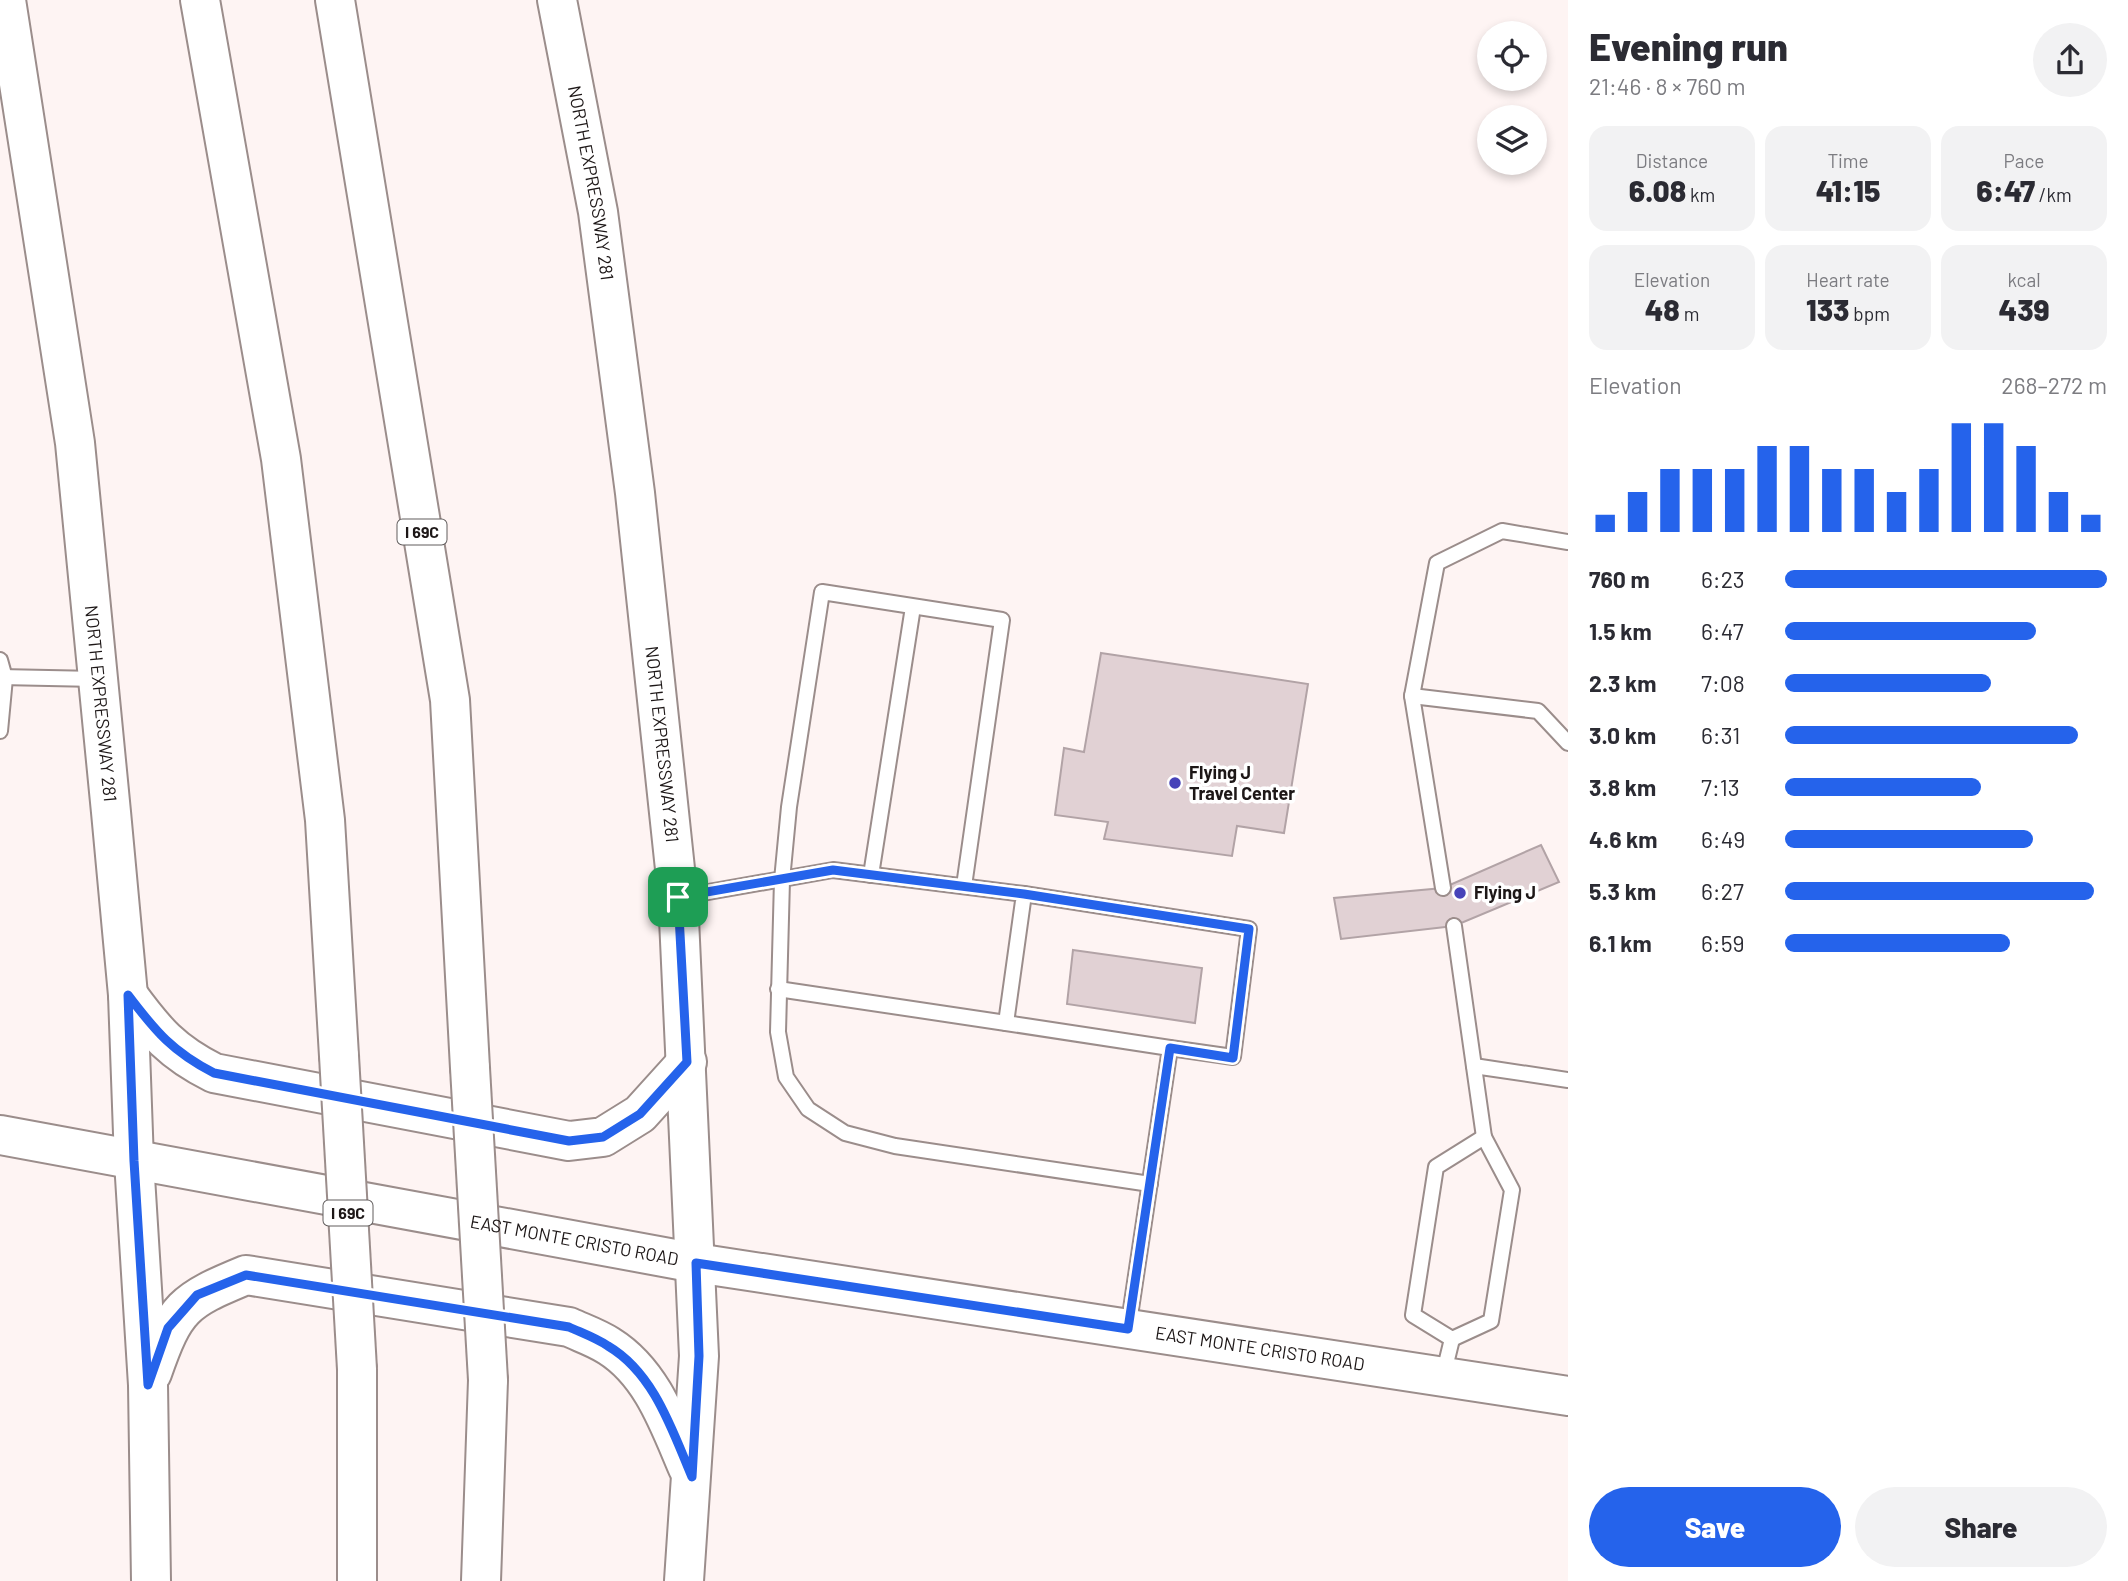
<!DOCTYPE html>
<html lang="en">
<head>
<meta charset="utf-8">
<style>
	:root { --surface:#fff; --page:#f2f2f3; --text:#2b2b33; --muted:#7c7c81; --accent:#2563eb }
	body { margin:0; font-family:Barlow,sans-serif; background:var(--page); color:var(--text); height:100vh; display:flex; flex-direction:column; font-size:26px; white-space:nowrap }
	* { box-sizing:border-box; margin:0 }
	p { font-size:23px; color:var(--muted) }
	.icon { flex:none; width:38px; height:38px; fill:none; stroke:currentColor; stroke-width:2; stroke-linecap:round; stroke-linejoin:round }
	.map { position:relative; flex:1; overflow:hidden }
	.drawer { display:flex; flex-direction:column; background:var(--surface); width:560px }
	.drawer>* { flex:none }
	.tools { position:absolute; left:1477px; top:21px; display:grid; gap:14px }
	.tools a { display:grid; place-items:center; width:70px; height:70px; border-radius:50%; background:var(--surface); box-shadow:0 4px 10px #0003; font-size:35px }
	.pin { position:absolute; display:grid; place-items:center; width:60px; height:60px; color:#fff; margin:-30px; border-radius:14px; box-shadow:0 4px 10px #0006 }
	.round { display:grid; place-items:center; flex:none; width:74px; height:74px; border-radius:37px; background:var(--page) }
	.overview { display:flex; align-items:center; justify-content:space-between; height:119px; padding:0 21px }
	h1 { font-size:38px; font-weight:800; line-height:52px }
	.metrics { display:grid; grid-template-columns:repeat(3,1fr); gap:10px; height:119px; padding:7px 21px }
	.metrics div { display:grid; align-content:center; border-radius:18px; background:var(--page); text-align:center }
	.metrics b { font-size:30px; font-weight:800 }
	.metrics small { font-size:19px; font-weight:400 }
	.metrics p { font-size:19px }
	.chart { height:196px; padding:14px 21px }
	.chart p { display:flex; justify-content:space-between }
	.chart svg { width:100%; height:126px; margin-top:7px; stroke:var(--accent); stroke-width:6 }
	.action { display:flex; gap:14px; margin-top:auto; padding:14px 21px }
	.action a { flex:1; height:80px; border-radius:42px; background:var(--accent); color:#fff; font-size:28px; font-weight:800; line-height:80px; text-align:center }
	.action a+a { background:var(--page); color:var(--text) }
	ul { padding:0 21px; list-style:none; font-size:23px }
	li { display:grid; grid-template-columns:112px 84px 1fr; align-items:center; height:52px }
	li i { height:18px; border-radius:9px; background:var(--accent) }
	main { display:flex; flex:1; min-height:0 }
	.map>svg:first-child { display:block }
	.building { fill:#e1d1d4; stroke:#b2a3a6; stroke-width:2 }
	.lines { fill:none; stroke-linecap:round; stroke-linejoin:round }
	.lane-casing { stroke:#9b8d8b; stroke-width:18 }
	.secondary-casing { stroke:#9b8d8b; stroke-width:42 }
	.highway-casing { stroke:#9b8d8b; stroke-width:42 }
	.lane { stroke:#fff; stroke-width:14 }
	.secondary { stroke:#fff; stroke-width:38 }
	.highway { stroke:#fff; stroke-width:38 }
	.highway-bridge-casing { stroke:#9b8d8b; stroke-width:42; stroke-linecap:butt }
	.highway-bridge { stroke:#fff; stroke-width:38 }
	.route-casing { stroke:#fff; stroke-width:14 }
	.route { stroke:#2563eb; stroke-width:9 }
	.poi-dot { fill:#4743b9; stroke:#fff; stroke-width:2.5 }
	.labels { text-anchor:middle; stroke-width:7; stroke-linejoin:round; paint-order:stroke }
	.shield { fill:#fff; stroke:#615d5d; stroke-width:2 }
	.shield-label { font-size:16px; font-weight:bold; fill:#1d1717 }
	.street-label { font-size:18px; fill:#1d1717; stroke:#fff }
	.poi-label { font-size:18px; font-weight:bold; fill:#1d1717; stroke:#fff; text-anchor:start }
</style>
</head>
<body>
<main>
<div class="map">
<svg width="1568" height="1581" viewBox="0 0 1568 1581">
	<rect width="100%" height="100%" fill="#fef4f3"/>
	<g class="building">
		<polygon points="1101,653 1308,684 1284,833 1237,826 1232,856 1104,839 1108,822 1055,815 1064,748 1084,752"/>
		<polygon points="1541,845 1559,882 1454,926 1341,939 1334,898 1443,888"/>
		<polygon points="1073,950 1202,968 1195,1023 1067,1004"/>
	</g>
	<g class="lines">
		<g class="lane-casing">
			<g id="lane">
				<polyline points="0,660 5,678 0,731"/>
				<polyline points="0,677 97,679"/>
				<polyline points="1412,696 1538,711 1568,743"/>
				<polyline points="871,875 913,607"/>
				<polyline points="964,886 1002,620 822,592 789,807 782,880 778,1032 786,1077 808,1109 845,1133 895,1146 1150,1184"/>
				<polyline points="1443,888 1412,696 1437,563 1502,531 1568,542"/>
				<polyline points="1024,894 1249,929 1233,1057 1170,1048"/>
				<polyline points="680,897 833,870 1024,894 1006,1023 1170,1048 1128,1329"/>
				<polyline points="1454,926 1484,1137"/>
				<polyline points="778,989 1006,1023"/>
				<polyline points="1474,1066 1568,1080"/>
				<polygon points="1484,1137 1512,1190 1491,1321 1452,1339 1413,1315 1436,1167"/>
				<polyline points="1443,1376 1452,1339"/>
			</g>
		</g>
		<g class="secondary-casing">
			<g id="secondary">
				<path id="s1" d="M6 0 75 443 111 812 128 995 134 1161 148 1385 151 1581"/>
				<path id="s2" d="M557 0 598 212 635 493 678 897 699 1356 684 1581"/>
				<path d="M128 995C155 1032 172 1052 214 1073L569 1141 603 1137 640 1114 687 1062"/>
				<path id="s3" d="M0 1135 696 1263 1568 1396"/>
				<path d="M152 1373C175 1307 183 1301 246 1275L569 1327C582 1333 597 1338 609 1346 652 1373 669 1424 688 1468"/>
			</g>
		</g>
		<g class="highway-casing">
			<g id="highway">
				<polyline points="200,0 281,459 325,820 339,1056"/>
				<polyline points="335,0 450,700 470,1068"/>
				<polyline points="357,1369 357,1581"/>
				<polyline points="481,1581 488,1380"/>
			</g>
		</g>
		<use href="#lane" class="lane"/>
		<use href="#secondary" class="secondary"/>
		<use href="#highway" class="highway"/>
		<g class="highway-bridge-casing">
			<g id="highway-bridge">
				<polyline points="339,1056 357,1369"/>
				<polyline points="470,1068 488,1380"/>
			</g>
		</g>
		<use href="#highway-bridge" class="highway-bridge"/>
	</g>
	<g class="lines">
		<g class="route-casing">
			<path id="route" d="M833 870 1024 894 1249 929 1233 1058 1170 1048 1128 1329 696 1263 699 1356 692 1477C672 1430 654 1373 608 1346 596 1338 582 1333 569 1327L246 1275 197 1295 168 1328 148 1385 134 1161 128 995C156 1032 173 1052 214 1073L569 1141 603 1137 640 1114 687 1062 678 897Z"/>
		</g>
		<use href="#route" class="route"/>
	</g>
	<g class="poi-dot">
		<circle cx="1175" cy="783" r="7"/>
		<circle cx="1460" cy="893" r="7"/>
	</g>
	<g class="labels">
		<g class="shield">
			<rect x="397.5" y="519.5" width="49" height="25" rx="5"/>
			<rect x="323.5" y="1200.5" width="49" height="25" rx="5"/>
		</g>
		<g class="shield-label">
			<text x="422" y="538">I 69C</text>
			<text x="348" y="1219">I 69C</text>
		</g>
		<g class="street-label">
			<text dy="6" stroke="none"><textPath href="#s2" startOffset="186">NORTH EXPRESSWAY 281</textPath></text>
			<text dy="6" stroke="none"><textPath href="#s1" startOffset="710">NORTH EXPRESSWAY 281</textPath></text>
			<text dy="6" stroke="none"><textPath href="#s2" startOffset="752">NORTH EXPRESSWAY 281</textPath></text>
			<text dy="6" stroke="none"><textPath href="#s3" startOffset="584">EAST MONTE CRISTO ROAD</textPath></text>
			<text dy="6" stroke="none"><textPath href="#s3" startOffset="1278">EAST MONTE CRISTO ROAD</textPath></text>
		</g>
		<g class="poi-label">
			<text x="1189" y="779">Flying J<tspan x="1189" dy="21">Travel Center</tspan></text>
			<text x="1474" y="899">Flying J</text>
		</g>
	</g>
</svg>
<div class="tools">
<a><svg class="icon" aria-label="locate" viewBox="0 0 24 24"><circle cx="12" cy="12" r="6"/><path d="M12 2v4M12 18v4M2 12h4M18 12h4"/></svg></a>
<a><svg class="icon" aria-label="layers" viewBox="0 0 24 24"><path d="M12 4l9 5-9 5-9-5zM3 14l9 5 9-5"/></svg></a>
</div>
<div class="pin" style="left:678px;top:897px;background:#1e9e55"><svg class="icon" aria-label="arrive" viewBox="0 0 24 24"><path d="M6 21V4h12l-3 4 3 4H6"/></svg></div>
</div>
<section class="drawer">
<div class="overview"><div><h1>Evening run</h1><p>21:46 · 8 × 760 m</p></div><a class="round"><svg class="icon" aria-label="share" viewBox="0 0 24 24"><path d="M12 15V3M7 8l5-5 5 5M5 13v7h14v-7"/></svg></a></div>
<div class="metrics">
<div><p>Distance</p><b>6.08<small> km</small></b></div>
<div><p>Time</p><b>41:15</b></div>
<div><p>Pace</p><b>6:47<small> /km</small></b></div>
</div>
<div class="metrics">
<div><p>Elevation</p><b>48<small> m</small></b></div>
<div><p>Heart rate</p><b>133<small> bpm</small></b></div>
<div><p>kcal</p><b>439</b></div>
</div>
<div class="chart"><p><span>Elevation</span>268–272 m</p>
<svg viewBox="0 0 160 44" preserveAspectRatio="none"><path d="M5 44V38M15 44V30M25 44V22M35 44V22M45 44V22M55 44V14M65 44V14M75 44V22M85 44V22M95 44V30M105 44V22M115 44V6M125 44V6M135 44V14M145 44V30M155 44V38"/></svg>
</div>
<ul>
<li><b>760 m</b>6:23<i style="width:100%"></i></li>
<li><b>1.5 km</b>6:47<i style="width:78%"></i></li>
<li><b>2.3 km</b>7:08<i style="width:64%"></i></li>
<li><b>3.0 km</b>6:31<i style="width:91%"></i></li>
<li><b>3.8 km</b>7:13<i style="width:61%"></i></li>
<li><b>4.6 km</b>6:49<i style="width:77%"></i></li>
<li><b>5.3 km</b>6:27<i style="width:96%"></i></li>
<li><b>6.1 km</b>6:59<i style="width:70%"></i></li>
</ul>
<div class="action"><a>Save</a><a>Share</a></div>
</section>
</main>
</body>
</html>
